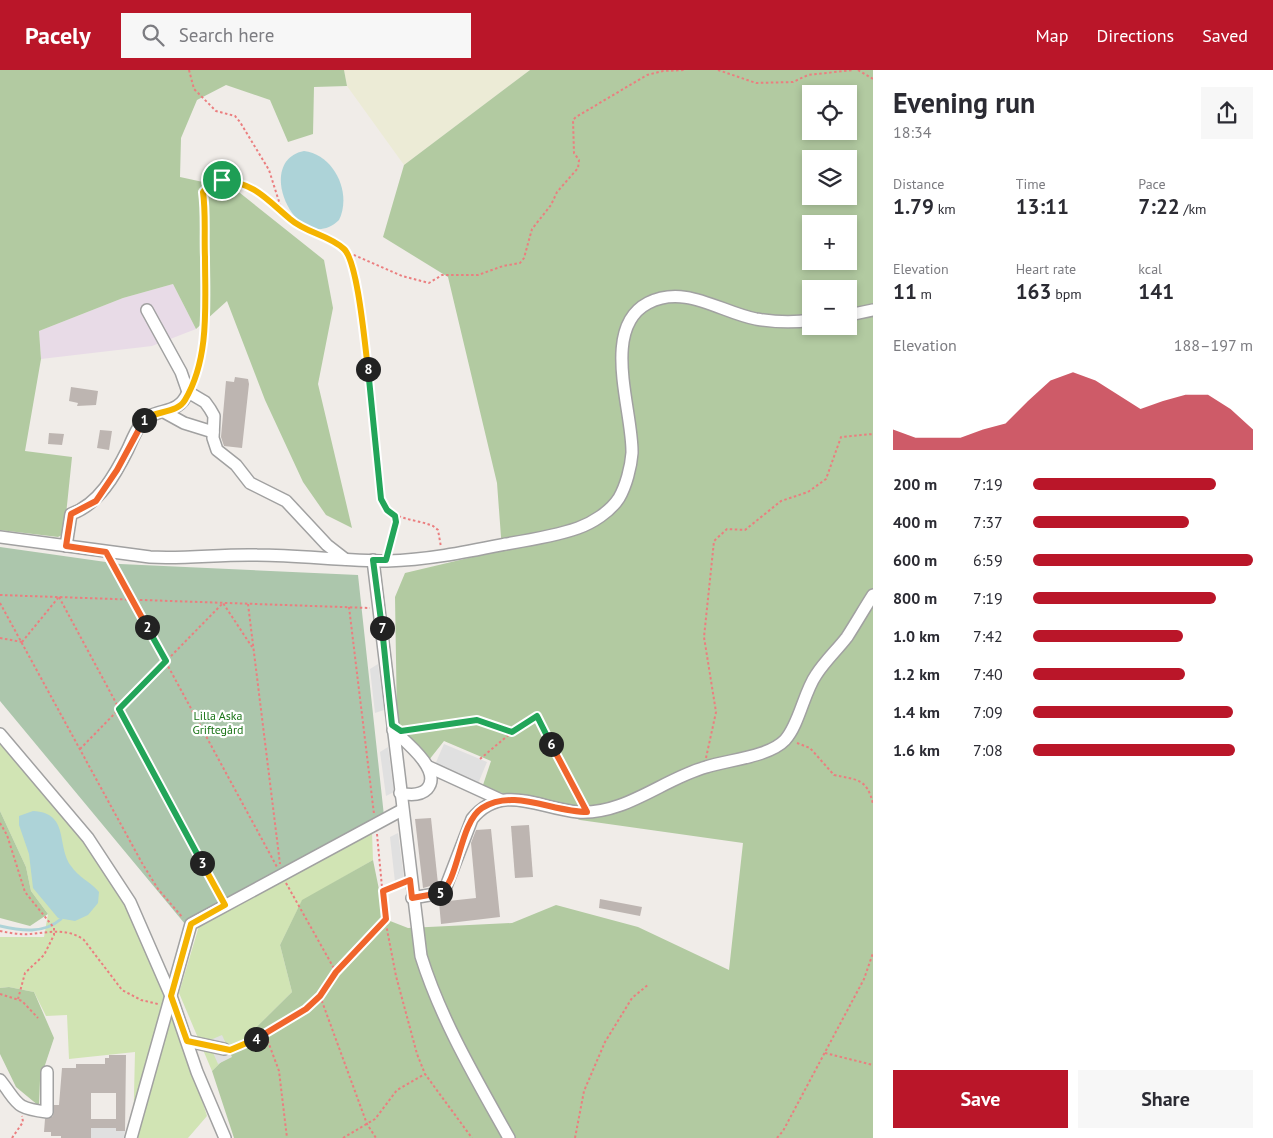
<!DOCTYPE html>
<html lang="en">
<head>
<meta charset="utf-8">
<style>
	:root { --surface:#fff; --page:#f7f7f7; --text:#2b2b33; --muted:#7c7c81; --accent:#ba1629 }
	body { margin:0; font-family:"PT Sans",sans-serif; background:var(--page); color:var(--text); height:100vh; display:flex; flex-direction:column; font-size:19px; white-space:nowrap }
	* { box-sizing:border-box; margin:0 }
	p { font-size:16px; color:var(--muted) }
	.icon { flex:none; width:28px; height:28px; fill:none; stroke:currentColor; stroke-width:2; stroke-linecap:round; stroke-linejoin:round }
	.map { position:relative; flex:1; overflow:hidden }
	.drawer { display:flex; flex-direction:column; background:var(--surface); width:400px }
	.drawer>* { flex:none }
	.tools { position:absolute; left:802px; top:15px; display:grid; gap:10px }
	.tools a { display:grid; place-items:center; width:55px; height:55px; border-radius:0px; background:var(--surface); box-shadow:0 2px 8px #0003; font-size:25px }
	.pin { position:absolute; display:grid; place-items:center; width:42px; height:42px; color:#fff; margin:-21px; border:2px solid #fff; border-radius:50%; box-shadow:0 1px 5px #0007 }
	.km { position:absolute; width:25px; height:25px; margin:-12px; border-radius:50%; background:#222; color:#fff; font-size:14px; line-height:25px; text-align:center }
	.round { display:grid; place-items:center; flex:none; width:52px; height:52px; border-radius:0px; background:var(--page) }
	.head { display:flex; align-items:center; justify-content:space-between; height:85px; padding:0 20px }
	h1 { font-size:28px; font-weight:600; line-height:38px }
	.stats { display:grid; grid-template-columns:repeat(3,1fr); gap:8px; height:85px; padding:5px 20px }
	.stats div { display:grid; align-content:center }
	.stats b { font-size:21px; font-weight:600 }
	.stats small { font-size:14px; font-weight:400 }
	.stats p { font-size:14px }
	.chart { height:140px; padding:10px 20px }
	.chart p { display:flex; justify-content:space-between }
	.chart svg { width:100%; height:90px; margin-top:5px; fill:var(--accent); opacity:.7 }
	.primary-button { display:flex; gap:10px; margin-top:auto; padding:10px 20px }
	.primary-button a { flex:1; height:58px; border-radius:0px; background:var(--accent); color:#fff; font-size:20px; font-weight:600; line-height:58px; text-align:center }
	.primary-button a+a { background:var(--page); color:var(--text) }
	ul { padding:0 20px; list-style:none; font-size:16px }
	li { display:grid; grid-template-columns:80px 60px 1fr; align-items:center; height:38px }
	li i { height:12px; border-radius:6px; background:var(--accent) }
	header { display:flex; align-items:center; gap:30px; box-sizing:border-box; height:70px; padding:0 25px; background:var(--accent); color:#fff }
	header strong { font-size:24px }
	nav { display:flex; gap:28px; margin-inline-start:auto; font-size:18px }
	.search { width:350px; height:45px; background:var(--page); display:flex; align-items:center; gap:12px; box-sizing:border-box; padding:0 18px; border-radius:0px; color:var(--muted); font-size:19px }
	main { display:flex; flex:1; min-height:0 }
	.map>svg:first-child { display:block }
	.industrial { fill:#e8dbe7 }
	.farmland { fill:#ecebd6 }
	.grass { fill:#d1e4b4 }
	.forest { fill:#b2caa1; fill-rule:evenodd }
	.cemetery { fill:#acc6ac }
	.parking { fill:#e0e0e0 }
	.water { fill:#add3d8 }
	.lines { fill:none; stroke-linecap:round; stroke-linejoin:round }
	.stream { stroke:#add3d8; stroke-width:3 }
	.building { fill:#bdb5b1; fill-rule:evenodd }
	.minor-casing { stroke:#a1a1a1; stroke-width:14 }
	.path { stroke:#eb7e7f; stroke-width:2; stroke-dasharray:2.5 2.5; stroke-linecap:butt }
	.minor { stroke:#fff; stroke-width:11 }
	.split-1-casing { stroke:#fff; stroke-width:10 }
	.split-2-casing { stroke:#fff; stroke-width:10 }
	.split-3-casing { stroke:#fff; stroke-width:10 }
	.split-4-casing { stroke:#fff; stroke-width:10 }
	.split-5-casing { stroke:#fff; stroke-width:10 }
	.split-6-casing { stroke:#fff; stroke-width:10 }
	.split-7-casing { stroke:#fff; stroke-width:10 }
	.split-8-casing { stroke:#fff; stroke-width:10 }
	.split-9-casing { stroke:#fff; stroke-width:10 }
	.split-1 { stroke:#f5b400; stroke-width:6 }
	.split-2 { stroke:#f0652b; stroke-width:6 }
	.split-3 { stroke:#22a559; stroke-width:6 }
	.split-4 { stroke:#f5b400; stroke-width:6 }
	.split-5 { stroke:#f0652b; stroke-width:6 }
	.split-6 { stroke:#f0652b; stroke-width:6 }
	.split-7 { stroke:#22a559; stroke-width:6 }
	.split-8 { stroke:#22a559; stroke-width:6 }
	.split-9 { stroke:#f5b400; stroke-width:6 }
	.labels { text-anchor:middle; stroke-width:4.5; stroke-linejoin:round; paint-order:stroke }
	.park-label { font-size:12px; fill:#1b7418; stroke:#fff }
</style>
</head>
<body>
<header>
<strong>Pacely</strong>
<div class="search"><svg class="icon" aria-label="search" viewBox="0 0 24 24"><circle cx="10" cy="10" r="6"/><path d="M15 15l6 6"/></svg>Search here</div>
<nav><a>Map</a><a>Directions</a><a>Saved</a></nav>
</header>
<main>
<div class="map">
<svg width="873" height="1068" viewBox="0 0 873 1068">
	<rect width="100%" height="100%" fill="#f0ece8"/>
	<polygon class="industrial" points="173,214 196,259 152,276 41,289 39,261 123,228"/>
	<polygon class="farmland" points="344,0 530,0 404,95 347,16"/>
	<g class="grass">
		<path d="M0 672C28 705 58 736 84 770 143 846 179 955 207 1046L188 1068H133L135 982 69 989 67 945 46 946 34 922 9 917 0 918V867H44L48 844 31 821 26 797 0 741Z"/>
		<polygon points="372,762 373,790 302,831 280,875 292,922 212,1001 179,923 199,856"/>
	</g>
	<g class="forest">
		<polygon points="0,0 344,0 347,16 314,17 313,64 288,72 270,30 226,15 197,30 181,68 180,107 235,119 324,190 333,238 318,314 352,458 326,445 303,412 265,330 227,231 196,259 173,214 123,228 39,261 41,289 25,381 72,387 64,464 58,467 0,460"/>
		<path d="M530 0H873V1068H234L212 1001 292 922 280 875 302 830 373 790 385 849 408 858 512 853 556 835 638 857 729 900 743 773 580 750 519 727 482 718 491 691 444 671 429 690 397 652 395 527 405 503 502 480 497 413 448 207 383 167 404 95ZM811 24H849V61H811ZM811 89H849V126H811ZM811 154H849V191H811ZM811 219H849V256H811Z"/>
		<polygon points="0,741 26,797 31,821 48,844 30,856 0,848"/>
		<polygon points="9,917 34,922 54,968 40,1010 39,1036 16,1017 0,984 0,918"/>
	</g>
	<polygon class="cemetery" points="0,477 120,494 358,505 384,746 185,854 0,631"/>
	<g class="parking">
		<polygon points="378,594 384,640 375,643 370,599"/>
		<polygon points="444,674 487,692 477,716 434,697"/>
		<polygon points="388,677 394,722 386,726 380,682"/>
		<polygon points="398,763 404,808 395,812 390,767"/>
		<polygon points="222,965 232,987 218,994 208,971"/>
		<polygon points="91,1058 116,1058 116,1061 125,1061 124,1068 91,1068"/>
	</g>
	<g class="water">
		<path d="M304 81C335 85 352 124 339 150 298 189 252 91 304 81Z"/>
		<path d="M33 741C70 743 56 775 71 796 78 807 91 812 99 822L98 833 88 845 75 851 58 848 33 818 29 784 19 755V746Z"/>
	</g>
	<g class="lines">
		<path class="stream" d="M0 856C21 861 44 864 61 849"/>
	</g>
	<g class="building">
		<polygon points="235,307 248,309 249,314 242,378 224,376 221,367 226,311 234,312"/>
		<polygon points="71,317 98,321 96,335 77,336 78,333 69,331"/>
		<polygon points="100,360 112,361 109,380 97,378"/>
		<polygon points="49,363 64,364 62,375 48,374"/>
		<polygon points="431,748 438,814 423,818 415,749"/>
		<polygon points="529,755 533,807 515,808 511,756"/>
		<polygon points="491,759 500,847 441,854 439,832 476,828 471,773 476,760"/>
		<polygon points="600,829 642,837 640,846 599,838"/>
		<path d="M109 985H126L125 1061H116V1058H91V1068H61V1066H51V1062H44L45 1049 53 1046 54 1035H59L62 998H76V994H105V988H109ZM91 1023H116V1049H91Z"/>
	</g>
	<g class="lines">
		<g class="minor-casing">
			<g id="minor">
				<polyline points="147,240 181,302 188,322 205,332 210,339 214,346 213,368 217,380 236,395 250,413 286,431 327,475 345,489"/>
				<polyline points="849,245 873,240"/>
				<polyline points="164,342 184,353 213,362"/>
				<path d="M0 467 150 487C186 489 221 484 257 485 300 485 343 491 387 491 427 490 466 482 506 474 530 470 555 466 578 458 592 453 610 442 619 428 626 416 631 397 632 383 633 341 600 258 648 233 685 214 720 242 756 249 774 252 793 253 811 250"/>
				<path d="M66 476 71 444C99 434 115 405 128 379 132 370 136 360 142 352 157 336 178 347 188 322"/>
				<path d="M373 490 421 886C441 950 476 1009 509 1068"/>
				<path d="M393 660C406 672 443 701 427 719 420 726 409 725 400 723"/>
				<polyline points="0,664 88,768 130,832 171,926 197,1002 225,1068"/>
				<polyline points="429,697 501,730"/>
				<path d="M412 828 435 824 445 819 472 749C502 712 540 739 578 742 625 745 663 709 706 697 727 690 769 687 785 670 799 655 804 622 816 605 825 591 837 580 847 567 856 553 864 539 873 525"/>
				<polyline points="187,971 224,979"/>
				<path d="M0 1010C19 1034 14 1038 47 1042V1002"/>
				<polyline points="131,1068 191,854 402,740"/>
			</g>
		</g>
		<g class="path">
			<polyline points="189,0 194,19 216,41 235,46 240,52 269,100 282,141"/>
			<polyline points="718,0 756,13 793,12 808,5 853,0"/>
			<polyline points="858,0 873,9"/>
			<path d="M347 182C371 259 373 348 381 429 390 451 414 448 433 456L438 460 441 477"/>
			<polyline points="193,308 203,273 206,231 203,122 212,112 239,112 252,117 299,156 327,169 347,182 402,206 429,213 442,205 478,205 503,196 520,193 524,188 532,159 551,135 557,122 578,98 579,90 574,83 573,50 576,47 647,5 663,1 685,0"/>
			<polyline points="390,480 395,460 395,446"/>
			<polyline points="111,491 277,797"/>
			<polyline points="0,525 370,538"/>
			<polyline points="59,527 220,826"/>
			<polyline points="0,533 142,793 158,819 183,848"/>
			<polyline points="248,534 280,794"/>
			<polyline points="349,537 374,744"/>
			<polyline points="0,568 22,572"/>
			<polyline points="22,572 58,528"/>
			<polyline points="409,660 477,651 512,662 537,647 582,733"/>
			<path d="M797 673 810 678 834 705C857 710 867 708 873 734"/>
			<polyline points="80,679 223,533 252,577"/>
			<polyline points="706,688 716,642 704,567 714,471 727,459 745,460 781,431 808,422 826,409 841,367 873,364"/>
			<polyline points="480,689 512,662"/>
			<polyline points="0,753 7,765 25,822 54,858 54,865 44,885 25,903 18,929"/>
			<polyline points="377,764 385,849 396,906 417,984 425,1004 472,1068"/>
			<polyline points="286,813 336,902"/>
			<polyline points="383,821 402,814"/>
			<path d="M0 861C10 863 21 865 31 864 50 862 68 858 84 870L122 920 141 930 158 934"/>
			<polyline points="0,924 22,931 38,948"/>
			<polyline points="320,926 367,1054 376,1068"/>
			<polyline points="266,966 279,1001 287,1068"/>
			<polyline points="234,978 265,965 306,939 320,925 336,902 385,849"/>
			<polyline points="825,983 873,995"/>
			<polyline points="12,1068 23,1052 22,1046"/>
			<polyline points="343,1068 375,1049 397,1020 425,1004"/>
			<polyline points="575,1068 584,1021 605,972 632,928 649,914"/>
			<polyline points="777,1068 783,1061 864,909 873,883"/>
		</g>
		<use href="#minor" class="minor"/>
	</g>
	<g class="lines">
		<g class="split-1-casing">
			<path id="split-1" d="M144 350C155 340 177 344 185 330 210 288 205 234 205 187 204 166 206 143 203 122L212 112 222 110"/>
		</g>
		<g class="split-2-casing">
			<polyline id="split-2" points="144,350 117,400 96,431 71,444 66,476 106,482 147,557"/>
		</g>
		<g class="split-3-casing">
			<polyline id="split-3" points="147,557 166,591 119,639 202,793"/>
		</g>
		<g class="split-4-casing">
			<polyline id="split-4" points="202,793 225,835 191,854 171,926 187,971 230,980 256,969"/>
		</g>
		<g class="split-5-casing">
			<polyline id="split-5" points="256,969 306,939 320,926 336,902 386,849 383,821 410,810 412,828 440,823"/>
		</g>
		<g class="split-6-casing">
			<path id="split-6" d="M440 823C459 812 459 753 482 738 514 718 552 742 587 742L551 674"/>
		</g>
		<g class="split-7-casing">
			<polyline id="split-7" points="382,558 392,655 401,661 477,650 512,662 537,646 551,674"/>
		</g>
		<g class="split-8-casing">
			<polyline id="split-8" points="368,299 381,429 387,440 395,446 396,452 386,490 373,490 382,558"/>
		</g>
		<g class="split-9-casing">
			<path id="split-9" d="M222 110C255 113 267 130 290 149 306 163 329 165 344 179 358 192 365 277 368 299"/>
		</g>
		<use href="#split-1" class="split-1"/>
		<use href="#split-2" class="split-2"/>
		<use href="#split-3" class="split-3"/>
		<use href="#split-4" class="split-4"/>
		<use href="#split-5" class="split-5"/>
		<use href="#split-6" class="split-6"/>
		<use href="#split-7" class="split-7"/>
		<use href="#split-8" class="split-8"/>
		<use href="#split-9" class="split-9"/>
	</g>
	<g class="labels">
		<g class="park-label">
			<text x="218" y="650">Lilla Aska<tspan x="218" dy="14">Griftegård</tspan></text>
		</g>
	</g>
</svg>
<div class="tools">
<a><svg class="icon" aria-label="locate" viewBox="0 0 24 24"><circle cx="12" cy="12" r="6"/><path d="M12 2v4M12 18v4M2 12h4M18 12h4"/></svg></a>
<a><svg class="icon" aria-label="layers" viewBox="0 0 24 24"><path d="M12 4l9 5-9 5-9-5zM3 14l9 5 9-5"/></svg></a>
<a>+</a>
<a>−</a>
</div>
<div class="pin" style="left:222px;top:110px;background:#1e9e55"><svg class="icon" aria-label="arrive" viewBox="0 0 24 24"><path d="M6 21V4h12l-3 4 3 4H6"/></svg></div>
<b class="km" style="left:144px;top:350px">1</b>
<b class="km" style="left:147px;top:557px">2</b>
<b class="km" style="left:202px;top:793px">3</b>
<b class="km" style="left:256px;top:969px">4</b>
<b class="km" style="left:440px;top:823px">5</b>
<b class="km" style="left:551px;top:674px">6</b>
<b class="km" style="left:382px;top:558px">7</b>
<b class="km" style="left:368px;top:299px">8</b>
</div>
<section class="drawer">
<div class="head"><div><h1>Evening run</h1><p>18:34</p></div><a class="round"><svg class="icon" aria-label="share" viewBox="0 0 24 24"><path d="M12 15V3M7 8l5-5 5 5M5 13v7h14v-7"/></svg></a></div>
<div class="stats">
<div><p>Distance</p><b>1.79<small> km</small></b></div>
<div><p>Time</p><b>13:11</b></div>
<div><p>Pace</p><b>7:22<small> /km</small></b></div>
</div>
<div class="stats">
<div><p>Elevation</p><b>11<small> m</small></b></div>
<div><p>Heart rate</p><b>163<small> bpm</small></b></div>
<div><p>kcal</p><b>141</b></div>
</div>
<div class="chart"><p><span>Elevation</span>188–197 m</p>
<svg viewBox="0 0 160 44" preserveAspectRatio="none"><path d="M0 44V34L10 38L20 38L30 38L40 34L50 31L60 20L70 10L80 6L90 10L100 17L110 24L120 20L130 17L140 17L150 24L160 34V44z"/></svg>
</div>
<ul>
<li><b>200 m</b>7:19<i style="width:83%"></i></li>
<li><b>400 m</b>7:37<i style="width:71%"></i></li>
<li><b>600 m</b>6:59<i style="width:100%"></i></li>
<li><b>800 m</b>7:19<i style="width:83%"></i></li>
<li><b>1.0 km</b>7:42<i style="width:68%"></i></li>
<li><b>1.2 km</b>7:40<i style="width:69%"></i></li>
<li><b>1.4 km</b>7:09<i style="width:91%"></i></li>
<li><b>1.6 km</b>7:08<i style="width:92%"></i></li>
</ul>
<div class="primary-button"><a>Save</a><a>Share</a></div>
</section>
</main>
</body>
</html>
